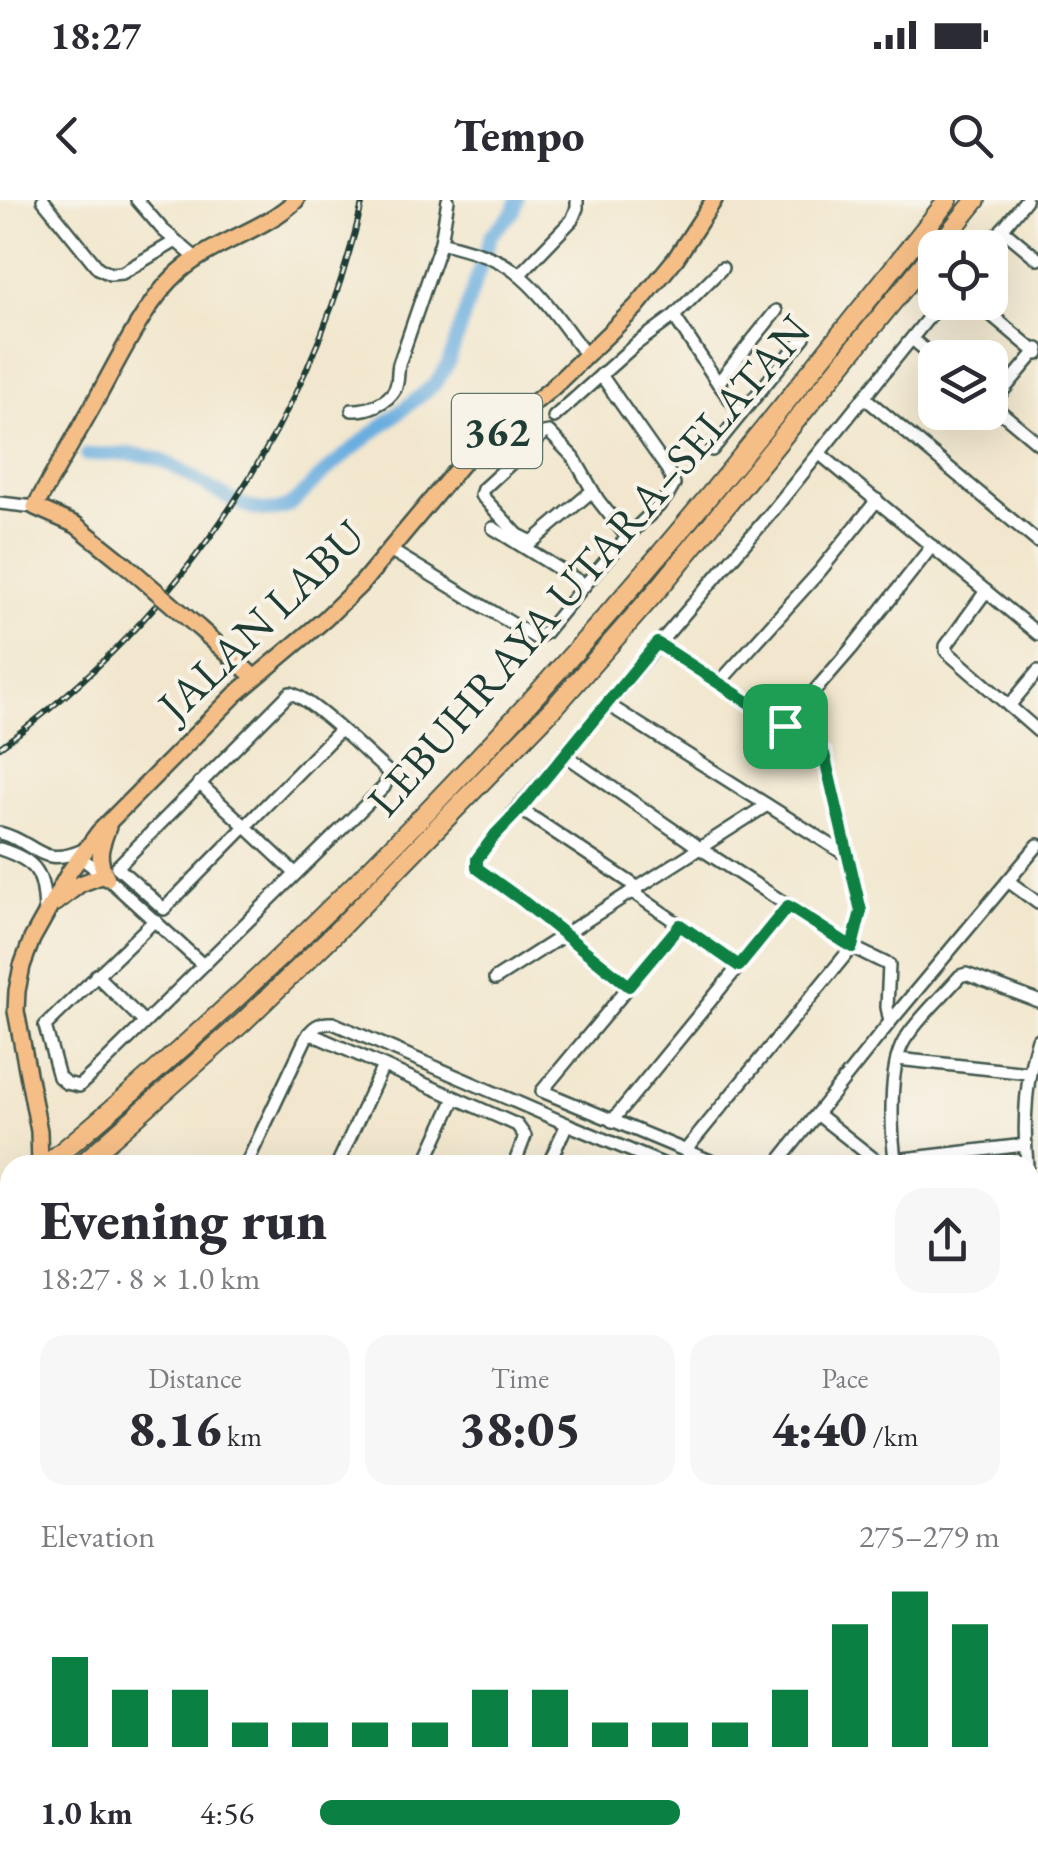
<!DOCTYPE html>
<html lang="en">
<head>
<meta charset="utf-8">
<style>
	:root { --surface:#fff; --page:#f7f7f7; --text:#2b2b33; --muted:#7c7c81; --accent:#0b8043 }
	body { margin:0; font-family:"EB Garamond",serif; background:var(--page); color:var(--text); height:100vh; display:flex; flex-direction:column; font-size:38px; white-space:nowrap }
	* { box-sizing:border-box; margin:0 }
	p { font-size:32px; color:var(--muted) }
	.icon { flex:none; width:55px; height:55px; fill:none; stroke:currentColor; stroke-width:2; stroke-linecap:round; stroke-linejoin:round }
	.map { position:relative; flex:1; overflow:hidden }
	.details { position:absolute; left:0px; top:955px; width:1040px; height:718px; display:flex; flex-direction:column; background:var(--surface); border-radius:30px 30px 0 0; box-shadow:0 10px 40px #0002 }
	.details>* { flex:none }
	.tools { position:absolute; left:918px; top:30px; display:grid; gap:20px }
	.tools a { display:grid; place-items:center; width:90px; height:90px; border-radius:20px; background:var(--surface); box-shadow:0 10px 40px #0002; font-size:50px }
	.pin { position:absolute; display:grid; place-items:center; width:85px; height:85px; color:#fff; margin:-42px; border-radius:20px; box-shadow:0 5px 15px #0006 }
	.round { display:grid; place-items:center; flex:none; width:105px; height:105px; border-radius:30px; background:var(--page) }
	.headline { display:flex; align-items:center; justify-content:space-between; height:170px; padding:0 40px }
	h1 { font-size:55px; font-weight:800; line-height:75px }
	.figures { display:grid; grid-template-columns:repeat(3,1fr); gap:15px; height:170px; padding:10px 40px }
	.figures div { display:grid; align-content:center; border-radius:25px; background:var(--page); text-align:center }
	.figures b { font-size:50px; font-weight:800 }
	.figures small { font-size:28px; font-weight:400 }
	.figures p { font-size:28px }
	.chart { height:280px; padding:20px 40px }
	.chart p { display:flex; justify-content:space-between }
	.chart svg { width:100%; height:180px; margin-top:10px; stroke:var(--accent); stroke-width:6 }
	ul { padding:0 40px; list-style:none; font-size:32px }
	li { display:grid; grid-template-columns:160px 120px 1fr; align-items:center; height:75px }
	li i { height:25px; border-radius:12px; background:var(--accent) }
	.status { display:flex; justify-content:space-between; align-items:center; height:70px; padding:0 50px; background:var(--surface); direction:ltr }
	.status svg { height:28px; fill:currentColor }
	header { display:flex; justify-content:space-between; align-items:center; height:130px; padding:0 40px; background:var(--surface); font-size:45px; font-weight:800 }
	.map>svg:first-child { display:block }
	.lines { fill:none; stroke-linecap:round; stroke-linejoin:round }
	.river { stroke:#6aaedf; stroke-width:14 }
	.minor-casing { stroke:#3f564b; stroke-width:16 }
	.major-casing { stroke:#3f564b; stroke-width:20 }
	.highway-casing { stroke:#3f564b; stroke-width:22 }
	.minor { stroke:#fff; stroke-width:11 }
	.major { stroke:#f6be87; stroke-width:15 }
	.highway { stroke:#f6be87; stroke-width:18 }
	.rail-casing { stroke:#1f3d34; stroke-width:6 }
	.rail { stroke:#f7f3e8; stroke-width:2.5; stroke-dasharray:8; stroke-linecap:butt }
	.major-bridge-casing { stroke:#3f564b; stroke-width:20; stroke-linecap:butt }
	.major-bridge { stroke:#f6be87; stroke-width:15 }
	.route-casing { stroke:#fff; stroke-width:20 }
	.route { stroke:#0b8043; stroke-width:12 }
	.labels { text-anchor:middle; stroke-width:8; stroke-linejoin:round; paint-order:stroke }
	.shield { fill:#f7f3e8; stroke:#60746a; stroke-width:2.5 }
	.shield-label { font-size:42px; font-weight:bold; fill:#1f3d34 }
	.street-label { font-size:45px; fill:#1f3d34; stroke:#f7f3e8 }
</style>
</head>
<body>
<div class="status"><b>18:27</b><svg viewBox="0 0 49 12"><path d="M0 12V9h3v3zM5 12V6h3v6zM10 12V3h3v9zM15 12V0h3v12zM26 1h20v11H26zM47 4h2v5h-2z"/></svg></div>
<header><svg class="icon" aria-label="back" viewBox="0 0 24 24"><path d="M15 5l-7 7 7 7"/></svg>Tempo<svg class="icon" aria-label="search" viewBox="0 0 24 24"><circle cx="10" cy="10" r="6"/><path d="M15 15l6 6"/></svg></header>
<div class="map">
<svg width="1038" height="1672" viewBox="0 0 1038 1672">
	<rect width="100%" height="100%" fill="#f7f3e8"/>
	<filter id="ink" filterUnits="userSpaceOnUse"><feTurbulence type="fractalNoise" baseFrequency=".01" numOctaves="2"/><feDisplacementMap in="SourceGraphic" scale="20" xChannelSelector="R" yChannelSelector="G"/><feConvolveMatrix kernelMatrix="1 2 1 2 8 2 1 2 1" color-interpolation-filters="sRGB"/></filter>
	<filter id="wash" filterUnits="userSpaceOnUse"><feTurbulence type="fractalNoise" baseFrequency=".0048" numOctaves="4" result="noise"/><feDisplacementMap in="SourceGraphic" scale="40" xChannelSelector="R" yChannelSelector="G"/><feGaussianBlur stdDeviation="2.25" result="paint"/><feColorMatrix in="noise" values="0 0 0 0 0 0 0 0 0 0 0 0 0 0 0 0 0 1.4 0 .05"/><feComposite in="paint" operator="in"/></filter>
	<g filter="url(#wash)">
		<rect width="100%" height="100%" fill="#f2e7ce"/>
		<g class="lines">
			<path class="river" d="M87 255C110 254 133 252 155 258 190 269 251 327 288 306 300 299 311 284 322 275 358 243 398 214 435 184L448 164 491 35 514 11 517 0"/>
		</g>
	</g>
	<g filter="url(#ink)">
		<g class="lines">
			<g class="minor-casing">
				<g id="minor">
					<polyline points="43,0 98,68 110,74 122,73 176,41"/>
					<polyline points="137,0 163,30 196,58"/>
					<polyline points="1002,29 1038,59"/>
					<path d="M441 42C465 49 494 55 514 71 543 93 564 127 586 155"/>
					<polyline points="987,48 1026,0"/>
					<polyline points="519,75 572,20 577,8 577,0"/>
					<polyline points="976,102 1038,154"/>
					<polyline points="674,116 718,183 741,214"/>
					<polyline points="912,139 935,158"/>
					<polyline points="718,183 776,111"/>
					<polyline points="864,197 1038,342"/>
					<polyline points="990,203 1038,243"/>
					<polyline points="991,205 1038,149"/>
					<path d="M352 210C366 211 388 203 395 189 399 181 397 172 399 164L441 42 448 0"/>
					<polyline points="554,217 636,144 674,116 722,68"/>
					<polyline points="712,250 804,137"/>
					<polyline points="820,254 1038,434"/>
					<polyline points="592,291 532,342 518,335 481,295 483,289 544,233 549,232 574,258 598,300 628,338"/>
					<polyline points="0,303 35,307"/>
					<polyline points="493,328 585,385"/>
					<path d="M390 350 536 438 545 433C575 396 605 360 638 326 652 312 666 302 674 284L667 269 601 175"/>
					<polyline points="986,391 946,446 946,451 1038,531"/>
					<polyline points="657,443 819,547 824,555 861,711 852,747 685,951"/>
					<polyline points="719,483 820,371 877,300"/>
					<polyline points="607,504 848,656"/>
					<polyline points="1009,506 1038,471"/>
					<polyline points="785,525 851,449 932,346"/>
					<polyline points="565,555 698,647 852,747 889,765 887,807 890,822"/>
					<polyline points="199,583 295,673"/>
					<polyline points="520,609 637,687"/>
					<path d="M0 633C37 642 39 669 83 650"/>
					<path d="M0 649C39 662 43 673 45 712"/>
					<polyline points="80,657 104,675 203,765"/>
					<polyline points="1008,681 1038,703"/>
					<polyline points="631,691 739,766"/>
					<path d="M155 720 45 826 59 877 66 883 79 886 103 864 384 587 388 577 387 571C367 554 311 498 290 493L117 667 164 709 340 530"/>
					<polyline points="680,725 542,891 720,965"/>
					<polyline points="96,775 144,822"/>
					<polyline points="495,779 767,605"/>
					<polyline points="629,786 524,702 477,667 477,659 495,635 770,314 941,102"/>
					<polyline points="309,833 517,925 525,936 514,965"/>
					<polyline points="897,859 1029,873"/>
					<polyline points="817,914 874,959"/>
					<polyline points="612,921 788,706"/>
					<polyline points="895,960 1025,945"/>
					<path d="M246 965 306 838C313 827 319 822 333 823L567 924"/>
					<polyline points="337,965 383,866"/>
					<polyline points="424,965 455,898"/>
					<polyline points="548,965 567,924 665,965"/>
					<polyline points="776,965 890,822 1038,645"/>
					<path d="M896 965C891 935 888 868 904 841 918 818 942 797 960 776L966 774 1038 801"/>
					<path d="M1027 965C1023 922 1025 881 1038 839"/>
					<polyline points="1030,982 1038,1008 1030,1012"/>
					<polyline points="1030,1103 1038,1097"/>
					<polyline points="1030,1165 1038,1170"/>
					<polyline points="0,1263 10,1241"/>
					<polyline points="0,1297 10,1301"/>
					<polyline points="1030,1376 1038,1349"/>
					<polyline points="0,1377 10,1392"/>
					<polyline points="0,1398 10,1412"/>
					<polyline points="1030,1430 1038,1432"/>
					<polyline points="1030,1469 1038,1466"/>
					<polyline points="1030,1492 1038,1489"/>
					<polyline points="1030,1512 1038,1515"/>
					<polyline points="456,1662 472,1672"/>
					<polyline points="367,1670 371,1672"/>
					<polyline points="197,1672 208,1662"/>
					<polyline points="713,1672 731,1662"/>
					<polyline points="852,1672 859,1662"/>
					<polyline points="878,1672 885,1662"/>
					<polyline points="960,1672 963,1662"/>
				</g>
			</g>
			<g class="major-casing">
				<g id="major">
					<path d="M126 365 76 325 35 307C55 271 76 236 96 200 118 161 145 102 179 72 214 41 264 31 296 0"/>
					<polyline points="199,428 254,477"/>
					<path d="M107 678C96 657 100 648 108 627"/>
					<polyline points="56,703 80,684 104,675"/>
					<polyline points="40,965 39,931 16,811 17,791 22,766 32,739 70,671 99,632 236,494 325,419 362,383 469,255 551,189 636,107 676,58 714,0"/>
					<polyline points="0,1112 10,1093"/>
				</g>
			</g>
			<g class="highway-casing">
				<g id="highway">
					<polyline points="937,48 976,0"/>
					<path d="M46 965C234 809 410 637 572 455 704 308 825 153 948 0"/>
					<polyline points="81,965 243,822 332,736 559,502 660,387 935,50"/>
					<polyline points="0,1003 10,995"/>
					<polyline points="0,1034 10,1026"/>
				</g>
			</g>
			<use href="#minor" class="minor"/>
			<use href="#major" class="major"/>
			<use href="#highway" class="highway"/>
			<g class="rail-casing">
				<path id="rail" d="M0 547C182 417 313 218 363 0"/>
			</g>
			<use href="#rail" class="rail"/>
			<g class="major-bridge-casing">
				<polyline id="major-bridge" points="126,365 199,428"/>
			</g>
			<use href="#major-bridge" class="major-bridge"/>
		</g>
	</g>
	<g class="lines" filter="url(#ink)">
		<g class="route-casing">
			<polygon id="route" points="657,443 819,548 824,554 861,711 852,747 788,706 739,766 680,725 629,786 524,702 477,668 477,659 495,635 520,609"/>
		</g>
		<use href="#route" class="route"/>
	</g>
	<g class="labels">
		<rect class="shield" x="452" y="194" width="90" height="74" rx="8"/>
		<g class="shield-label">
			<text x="497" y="246">362</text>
		</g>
		<g class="street-label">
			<text transform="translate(588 365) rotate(-49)" y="16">LEBUHRAYA UTARA–SELATAN</text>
			<text transform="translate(261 420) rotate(-44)" y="16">JALAN LABU</text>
		</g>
	</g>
</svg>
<div class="tools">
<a><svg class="icon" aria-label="locate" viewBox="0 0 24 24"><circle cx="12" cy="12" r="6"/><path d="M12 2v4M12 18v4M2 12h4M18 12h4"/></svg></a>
<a><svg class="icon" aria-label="layers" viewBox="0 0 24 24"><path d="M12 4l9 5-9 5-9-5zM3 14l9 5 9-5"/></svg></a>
</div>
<div class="pin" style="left:785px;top:526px;background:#1e9e55"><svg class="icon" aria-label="arrive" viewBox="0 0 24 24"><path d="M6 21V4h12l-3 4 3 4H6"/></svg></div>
<section class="details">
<div class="headline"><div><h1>Evening run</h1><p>18:27 · 8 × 1.0 km</p></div><a class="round"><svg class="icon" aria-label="share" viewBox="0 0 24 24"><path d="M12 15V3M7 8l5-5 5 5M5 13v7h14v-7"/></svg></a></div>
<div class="figures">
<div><p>Distance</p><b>8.16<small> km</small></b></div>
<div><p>Time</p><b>38:05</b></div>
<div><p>Pace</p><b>4:40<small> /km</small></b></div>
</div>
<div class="chart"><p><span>Elevation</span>275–279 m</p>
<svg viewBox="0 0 160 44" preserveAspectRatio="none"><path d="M5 44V22M15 44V30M25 44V30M35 44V38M45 44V38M55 44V38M65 44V38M75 44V30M85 44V30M95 44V38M105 44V38M115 44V38M125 44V30M135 44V14M145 44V6M155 44V14"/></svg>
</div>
<ul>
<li><b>1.0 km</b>4:56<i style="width:53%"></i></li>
</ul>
</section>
</div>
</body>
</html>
